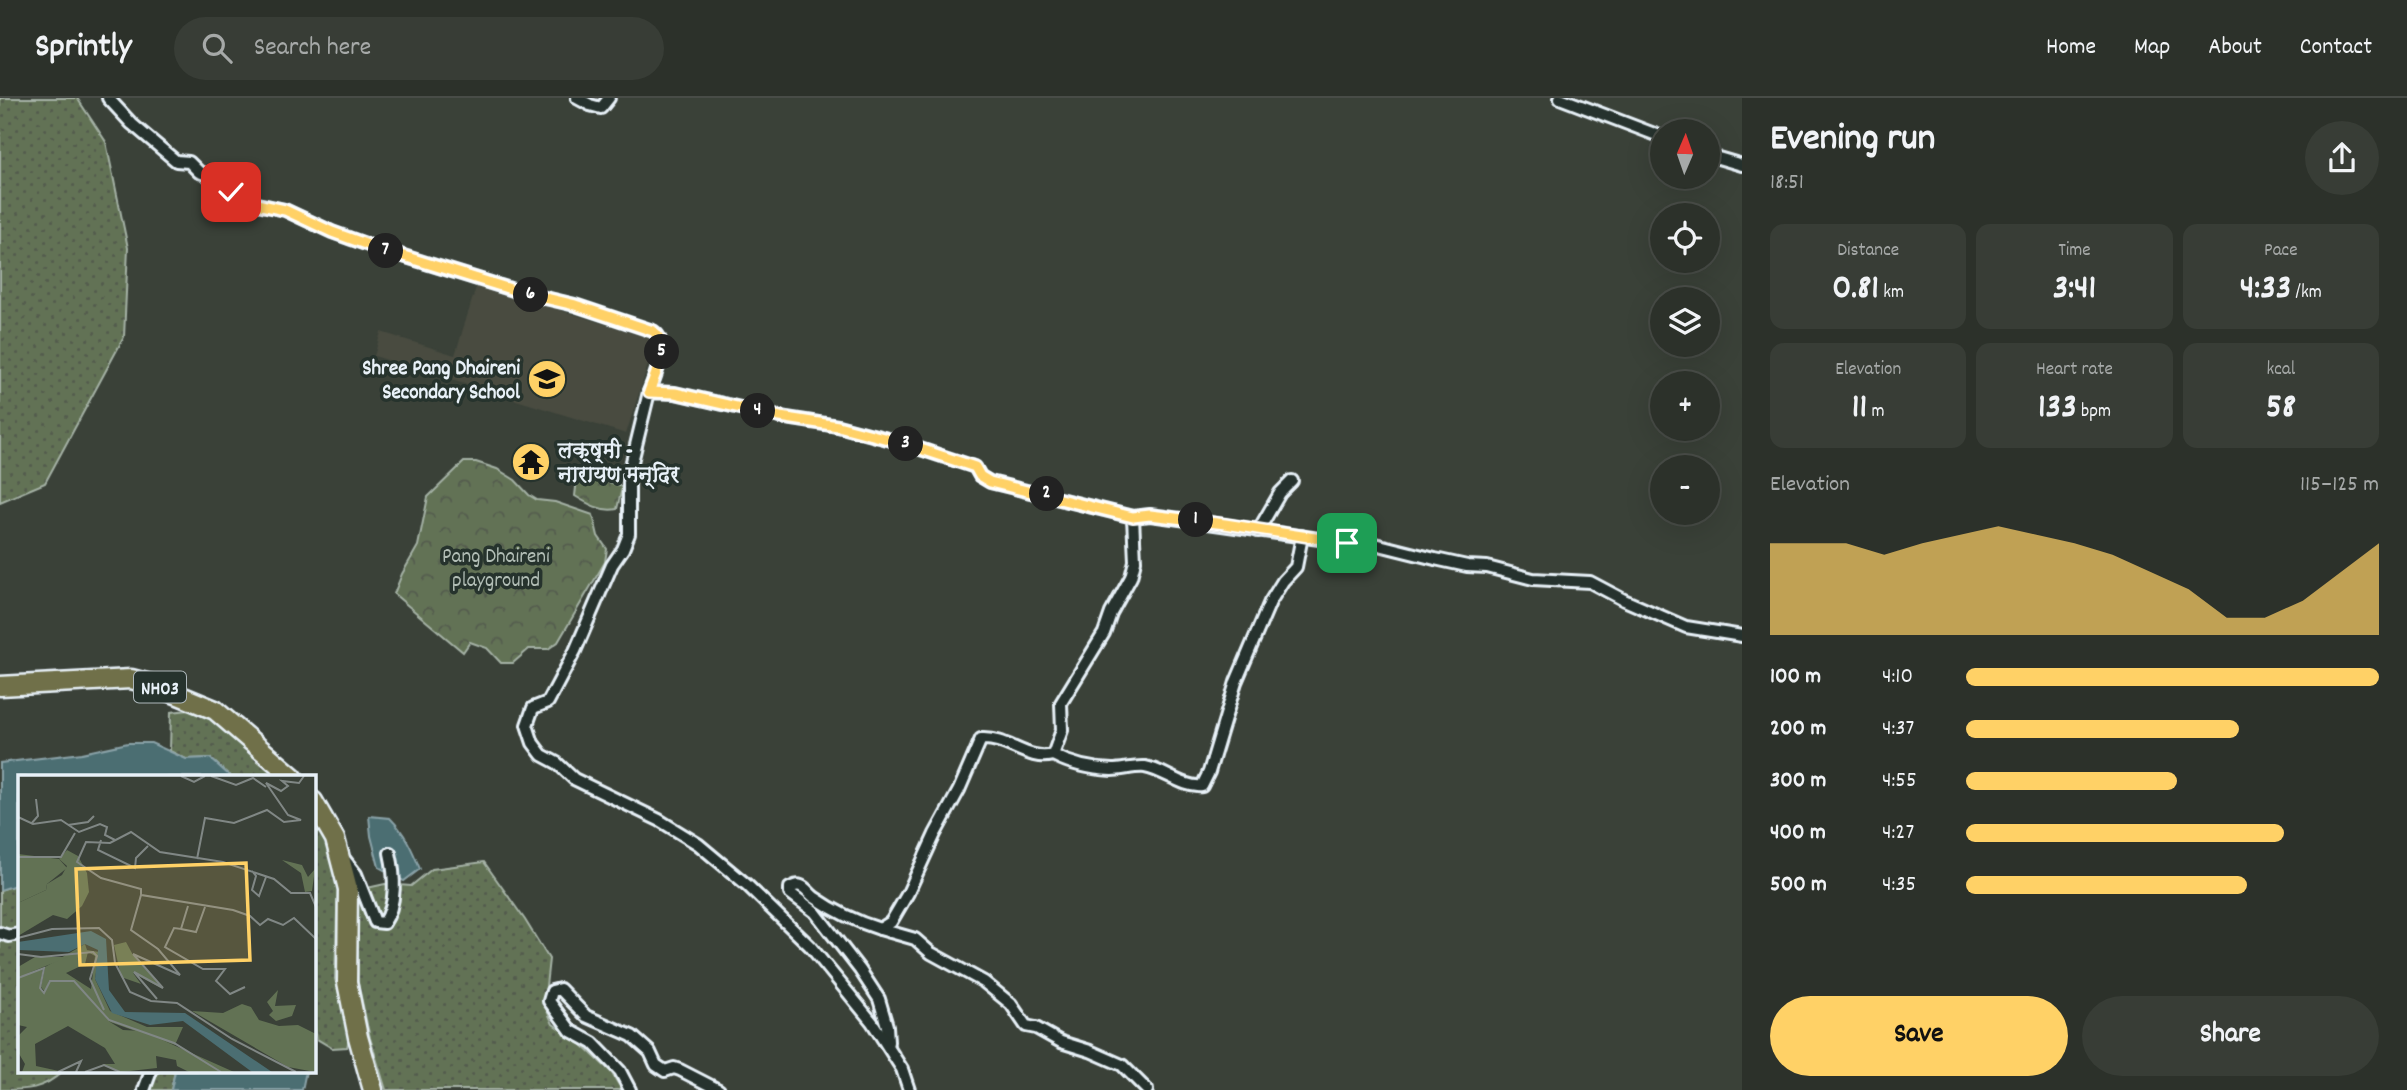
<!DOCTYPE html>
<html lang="en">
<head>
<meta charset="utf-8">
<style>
	:root { --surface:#2c312a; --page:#383d36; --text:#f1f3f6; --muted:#a6a9a8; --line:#484c47; --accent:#ffd166 }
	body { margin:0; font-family:Dekko,"Playpen Sans Deva",sans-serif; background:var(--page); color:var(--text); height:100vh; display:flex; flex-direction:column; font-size:26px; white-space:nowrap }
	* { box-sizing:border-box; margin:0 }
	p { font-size:23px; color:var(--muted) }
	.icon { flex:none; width:38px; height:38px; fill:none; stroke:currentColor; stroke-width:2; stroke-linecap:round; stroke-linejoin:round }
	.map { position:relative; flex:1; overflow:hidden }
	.sheet { display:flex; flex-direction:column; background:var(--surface); width:665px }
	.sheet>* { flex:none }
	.needle { width:46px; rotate:2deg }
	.controls { position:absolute; left:1650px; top:21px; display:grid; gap:14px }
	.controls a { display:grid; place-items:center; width:70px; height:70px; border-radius:50%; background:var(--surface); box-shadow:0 7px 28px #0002,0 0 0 2px var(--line); font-size:35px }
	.pin { position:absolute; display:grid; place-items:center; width:60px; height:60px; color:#fff; margin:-30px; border-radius:14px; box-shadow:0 4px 10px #0006 }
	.km { position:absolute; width:35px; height:35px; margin:-18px; border-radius:50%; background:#222; color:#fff; font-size:19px; line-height:35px; text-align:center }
	.round { display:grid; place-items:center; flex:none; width:74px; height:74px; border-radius:37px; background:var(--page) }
	.summary { display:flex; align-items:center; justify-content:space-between; height:119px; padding:0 28px }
	h1 { font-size:38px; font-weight:700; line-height:52px }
	.figures { display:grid; grid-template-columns:repeat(3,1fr); gap:10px; height:119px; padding:7px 28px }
	.figures div { display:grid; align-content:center; border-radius:14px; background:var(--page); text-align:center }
	.figures b { font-size:35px; font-weight:700 }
	.figures small { font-size:19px; font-weight:400 }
	.figures p { font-size:19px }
	.chart { height:196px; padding:14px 28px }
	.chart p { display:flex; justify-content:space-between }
	.chart svg { width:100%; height:126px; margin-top:7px; fill:var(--accent); opacity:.7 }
	.button { display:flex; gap:14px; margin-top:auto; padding:14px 28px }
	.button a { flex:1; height:80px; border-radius:42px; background:var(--accent); color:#111; font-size:28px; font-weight:700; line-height:80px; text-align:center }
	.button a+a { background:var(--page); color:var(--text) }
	ul { padding:0 28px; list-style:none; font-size:23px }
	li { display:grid; grid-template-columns:112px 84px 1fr; align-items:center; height:52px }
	li i { height:18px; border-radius:9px; background:var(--accent) }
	header { display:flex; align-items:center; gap:42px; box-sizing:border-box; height:98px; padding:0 35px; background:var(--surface); border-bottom:2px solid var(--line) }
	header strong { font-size:33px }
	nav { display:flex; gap:38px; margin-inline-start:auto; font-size:24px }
	.search { width:490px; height:63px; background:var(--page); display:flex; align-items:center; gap:18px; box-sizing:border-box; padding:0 24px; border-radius:38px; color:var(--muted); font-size:26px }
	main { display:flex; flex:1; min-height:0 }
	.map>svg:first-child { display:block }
	.built { fill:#484b40 }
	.grass { fill:url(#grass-dots); stroke:#a5b2a6; stroke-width:2 }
	.park { fill:url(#park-crowns); stroke:#a5b2a6; stroke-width:2 }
	.water { fill:#4b6e72; stroke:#8aa2a8; stroke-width:2 }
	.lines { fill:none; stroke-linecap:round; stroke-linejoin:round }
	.minor-casing { stroke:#e8f1f8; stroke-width:16 }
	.trunk-casing { stroke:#e8f1f8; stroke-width:23 }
	.minor { stroke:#26332d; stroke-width:10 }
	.trunk { stroke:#70704a; stroke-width:18 }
	.route-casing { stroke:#fff; stroke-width:14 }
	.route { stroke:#ffd166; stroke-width:9 }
	.labels { text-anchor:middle; stroke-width:7; stroke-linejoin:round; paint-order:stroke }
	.shield { fill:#26332d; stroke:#aeb8bb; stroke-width:2 }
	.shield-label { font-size:19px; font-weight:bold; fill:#e8f1f8 }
	.poi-label { font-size:21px; font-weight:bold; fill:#e8f1f8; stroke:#26332d; text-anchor:end }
	.park-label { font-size:21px; fill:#b2beb6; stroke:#26332d }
	.inset-road { fill:none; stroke:#808785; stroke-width:2 }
	.view { fill:#ffd166; fill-opacity:0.15; stroke:#ffd166; stroke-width:3.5 }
	.inset-edge { fill:none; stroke:#e8f1f8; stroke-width:3.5 }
</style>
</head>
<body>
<header>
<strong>Sprintly</strong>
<div class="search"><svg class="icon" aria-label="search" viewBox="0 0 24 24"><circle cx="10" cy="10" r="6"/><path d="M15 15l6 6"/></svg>Search here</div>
<nav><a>Home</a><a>Map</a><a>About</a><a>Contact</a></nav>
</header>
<main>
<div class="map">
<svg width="1742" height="992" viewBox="0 0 1742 992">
	<defs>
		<pattern id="grass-dots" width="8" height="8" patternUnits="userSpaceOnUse" patternTransform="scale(1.75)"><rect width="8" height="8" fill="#627254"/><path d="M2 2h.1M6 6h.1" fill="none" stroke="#535b4e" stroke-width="1.8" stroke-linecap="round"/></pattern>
		<pattern id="park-crowns" width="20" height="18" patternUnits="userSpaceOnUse" patternTransform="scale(1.75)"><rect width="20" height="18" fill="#627254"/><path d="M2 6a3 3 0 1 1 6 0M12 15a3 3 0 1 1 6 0" fill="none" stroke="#535b4e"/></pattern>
	</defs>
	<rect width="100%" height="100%" fill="#3a4138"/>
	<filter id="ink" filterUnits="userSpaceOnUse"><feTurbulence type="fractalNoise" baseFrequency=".0143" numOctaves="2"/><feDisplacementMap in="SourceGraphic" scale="14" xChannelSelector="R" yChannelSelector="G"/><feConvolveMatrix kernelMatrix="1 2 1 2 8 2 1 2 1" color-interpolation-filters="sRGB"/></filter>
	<g filter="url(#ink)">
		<polygon class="built" points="477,186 656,242 626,336 374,258 381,234 455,257"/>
		<g class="grass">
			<polygon points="0,0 77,0 106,44 128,150 124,239 45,385 0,404"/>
			<polygon points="199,611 280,679 231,679 210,660 186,661 170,653 171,614"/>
			<polygon points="313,721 324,735 338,780 335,881 350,937 347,949 332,950 317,941 313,922"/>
			<polygon points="484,764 525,822 549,861 544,906 553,926 581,946 611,974 622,992 386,992 370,940 358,885 358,792 385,786 411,788 432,771"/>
			<polygon points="19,786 19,832 9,835 0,832 0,792"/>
			<path d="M0 843 19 844V973H63C43 992 27 992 0 992Z"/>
			<polygon points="155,973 175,973 171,992 147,992"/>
		</g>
		<g class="park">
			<polygon points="464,364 476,364 497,371 515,382 529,397 537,402 555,404 593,417 598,438 607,451 605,464 558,544 548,551 529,551 513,565 501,565 487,550 470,544 463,554 394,496 402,476 418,448 428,399"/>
			<path d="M583 376 619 387 622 390 617 411C601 414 588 406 575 398L577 381Z"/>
		</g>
		<g class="water">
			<polygon points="128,645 151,645 186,661 210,660 231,679 19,679 19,786 0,792 0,665 82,655"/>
			<path d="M369 718 390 720C405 735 412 751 420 771L404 783 379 769 371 738Z"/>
			<polygon points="175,973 306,973 302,992 171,992"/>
		</g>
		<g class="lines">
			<g class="minor-casing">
				<g id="minor">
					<path d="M108 0 132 26 176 63 189 64 199 74 208 77 216 85 248 104 285 112 332 134 371 148 520 194 575 207 653 233C671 245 655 278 649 294"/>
					<polyline points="577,0 590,7 601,10 609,0"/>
					<polyline points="1560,0 1662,39"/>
					<polyline points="1708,57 1742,67"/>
					<path d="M1133 419 1135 463 1131 479 1111 515 1104 535 1061 605 1062 632 1053 657C1028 664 1007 639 981 641L959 692 935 736 908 795 891 824 880 831 915 841 931 855 984 884 1011 906 1026 928 1036 930 1061 944 1090 953 1122 967 1147 992"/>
					<polyline points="1258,433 1280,395 1292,383"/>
					<path d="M1053 657C1070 666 1092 671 1112 672 1123 672 1134 668 1145 669 1164 672 1183 690 1202 688L1209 674 1236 584 1270 504 1283 483 1296 469 1302 438"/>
					<path d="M345 762 356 776 375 824 384 825C397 806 395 777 390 755"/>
					<path d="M880 831C857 824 834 813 814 799 810 796 806 790 801 788 796 786 795 788 790 790V795L815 814 860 872 879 901 887 928 888 944"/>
					<polyline points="0,835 9,838 19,836"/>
					<polyline points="144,992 151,973"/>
					<polyline points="630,992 620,973 593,945 571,933 549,903 552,893 560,891 586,918 632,938 650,954 656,967 665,973 674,970 680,972 719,992"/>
					<polyline points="909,992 902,971 872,924 810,848 747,787 698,746 659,722 574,681 557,665 542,657 533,645 527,627 533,610 548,604 575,553 612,467 623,451 629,436 629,376 649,294 675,295 780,319 838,328 899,344 975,369 980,378 990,384 1133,419 1150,417 1180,421 1326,442 1375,446 1435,461 1467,468 1487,469 1533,481 1590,484 1624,502 1686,529 1742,538"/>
				</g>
			</g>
			<g class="trunk-casing">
				<g id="trunk">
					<polyline points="0,588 131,581 154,587 215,612 293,679"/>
					<polyline points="313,703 335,741 348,791 347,884 358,939 373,992"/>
				</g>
			</g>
			<use href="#minor" class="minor"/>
			<use href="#trunk" class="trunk"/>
		</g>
	</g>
	<g class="lines" filter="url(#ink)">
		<g class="route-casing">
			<path id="route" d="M231 94 247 104 285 112 332 134 371 148 520 194 575 207 653 233C671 245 655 277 649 294L675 295 780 319 838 328 899 344 975 369 980 378 990 384 1133 419 1150 417 1225 426 1347 445"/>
		</g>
		<use href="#route" class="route"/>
	</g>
	<defs>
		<g id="school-disc" transform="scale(2.0125)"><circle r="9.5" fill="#ffd166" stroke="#26332d"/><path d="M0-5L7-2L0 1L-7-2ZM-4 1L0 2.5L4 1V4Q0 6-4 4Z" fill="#111"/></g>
		<g id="temple-disc" transform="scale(2.0125)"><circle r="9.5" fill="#ffd166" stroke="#26332d"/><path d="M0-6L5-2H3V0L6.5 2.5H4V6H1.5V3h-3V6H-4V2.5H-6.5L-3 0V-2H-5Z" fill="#111"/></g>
	</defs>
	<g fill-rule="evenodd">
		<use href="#school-disc" x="547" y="281"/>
		<use href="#temple-disc" x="531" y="364"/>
	</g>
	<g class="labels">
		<rect class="shield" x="134" y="573.5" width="52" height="31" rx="5"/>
		<g class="shield-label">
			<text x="160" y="596">NH03</text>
		</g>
		<g class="poi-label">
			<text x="520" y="276">Shree Pang Dhaireni<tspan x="520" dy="24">Secondary School</tspan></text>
			<text x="558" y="359" text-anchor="start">लक्ष्मी -<tspan x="558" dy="24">नारायण मन्दिर</tspan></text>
		</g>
		<g class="park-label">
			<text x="496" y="464">Pang Dhaireni<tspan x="496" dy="24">playground</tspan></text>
		</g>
	</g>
	<g transform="translate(18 677)">
		<rect width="298" height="298" fill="#3a4138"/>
		<path d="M49 75 60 81 69 98 71 117 64 131 49 144 35 140 0 161V128L28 115 29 109 44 100 49 91 41 84ZM108 167 115 180 145 214 115 198 123 209 103 202 96 170ZM67 169 69 175 81 177 77 204 92 236 129 252H165L157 270 92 247 53 205 31 206 27 217 23 212 27 192ZM70 177 77 181 73 214 48 198 67 189ZM224 229 233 232 241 245 261 251 280 250 298 259 297 297 270 292 174 236 205 238Z" fill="#627254" fill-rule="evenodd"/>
		<path d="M0 79 41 84 49 93 29 109 28 115 0 128ZM264 85 284 90 290 102 297 94 294 116 287 117 283 98ZM17 182H50L8 199 25 193 22 211 26 218 32 207 55 206 92 247 105 255 124 256 216 297H171L159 291 158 285 138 281 139 293 103 297 84 289H97L87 273 50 251 17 269 18 291 41 296 4 297 7 289 0 277V261L9 252 0 250V192ZM260 215 257 231 278 230 274 241 258 246 251 240 255 236 249 227Z" fill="#627254"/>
		<path d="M73 156 88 164 91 215 107 237 167 238 254 297H234L165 246 132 250 94 238 77 204 80 175 67 169 51 177 0 175V167Z" fill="#4b6e72"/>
		<path class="inset-road" d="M163 1 176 7 187 1M193 1 218 10 235 3 248 12M0 42 15 49 43 45 61 57 82 49 89 52 87 60 97 65M13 49 20 41 18 24M50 50 70 47 76 41M83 65 80 75 117 93 118 83 130 71M0 82H43L57 58M179 84 187 43 216 48 249 35 266 47 283 45 270 40 248 8 263 16 270 11 264 6 281 8 286 1M234 96 238 101 234 115 241 121 248 102M123 120V114L83 103 59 87 68 67 92 68 113 57 142 77 205 87 256 104 273 118H292L298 132M170 131 163 154 156 153 147 172 185 194H207L198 206 212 219 227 212M163 154 178 157 187 132M0 163 34 154 81 153 94 165 97 188 112 217 133 226 159 228 214 264 278 297M0 179 23 182 75 177 79 181 72 204 86 235M0 203 26 193 22 213 26 218 32 206H56L91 245 156 268 203 297M139 224 116 197 145 213 115 179 162 200 140 174 113 155 123 120 215 135 232 141 242 150 250 144 265 150 276 143 298 164M40 297 63 286 58 297M67 297 86 290 102 297"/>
		<path class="view" d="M228 88 232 185 62 190 58 94Z"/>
		<rect width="298" height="298" class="inset-edge"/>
	</g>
</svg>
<div class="controls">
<a><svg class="needle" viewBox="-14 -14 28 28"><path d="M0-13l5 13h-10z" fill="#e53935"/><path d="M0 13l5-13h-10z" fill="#a6a9a8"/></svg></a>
<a><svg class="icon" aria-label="locate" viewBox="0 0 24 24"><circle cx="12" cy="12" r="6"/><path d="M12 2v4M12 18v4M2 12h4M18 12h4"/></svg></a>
<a><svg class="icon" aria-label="layers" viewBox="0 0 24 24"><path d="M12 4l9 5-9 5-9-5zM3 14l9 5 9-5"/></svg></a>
<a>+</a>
<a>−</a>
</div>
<div class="pin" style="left:1347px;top:445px;background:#1e9e55"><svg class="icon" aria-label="arrive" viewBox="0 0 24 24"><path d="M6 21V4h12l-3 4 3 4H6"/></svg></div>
<div class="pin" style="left:231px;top:94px;background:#d93025"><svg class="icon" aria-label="check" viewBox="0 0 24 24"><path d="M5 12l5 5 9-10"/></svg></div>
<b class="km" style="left:1196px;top:422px">1</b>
<b class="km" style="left:1047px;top:396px">2</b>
<b class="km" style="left:906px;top:346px">3</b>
<b class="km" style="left:758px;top:313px">4</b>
<b class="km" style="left:662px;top:254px">5</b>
<b class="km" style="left:531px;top:197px">6</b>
<b class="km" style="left:386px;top:153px">7</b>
</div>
<section class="sheet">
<div class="summary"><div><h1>Evening run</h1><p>18:51</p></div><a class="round"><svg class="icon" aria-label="share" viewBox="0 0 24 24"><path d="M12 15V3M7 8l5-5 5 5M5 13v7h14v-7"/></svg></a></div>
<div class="figures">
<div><p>Distance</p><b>0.81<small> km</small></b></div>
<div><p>Time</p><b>3:41</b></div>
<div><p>Pace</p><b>4:33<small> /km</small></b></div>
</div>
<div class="figures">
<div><p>Elevation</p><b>11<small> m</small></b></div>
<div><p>Heart rate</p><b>133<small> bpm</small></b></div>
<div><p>kcal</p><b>58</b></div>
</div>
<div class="chart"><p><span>Elevation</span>115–125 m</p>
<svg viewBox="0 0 160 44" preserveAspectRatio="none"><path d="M0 44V12L10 12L20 12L30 16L40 12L50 9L60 6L70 9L80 12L90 16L100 22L110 28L120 38L130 38L140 32L150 22L160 12V44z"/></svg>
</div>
<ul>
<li><b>100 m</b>4:10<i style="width:100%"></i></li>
<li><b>200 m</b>4:37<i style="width:66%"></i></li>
<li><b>300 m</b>4:55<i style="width:51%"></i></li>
<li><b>400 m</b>4:27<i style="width:77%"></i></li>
<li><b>500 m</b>4:35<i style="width:68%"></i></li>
</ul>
<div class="button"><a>Save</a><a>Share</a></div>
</section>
</main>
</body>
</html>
